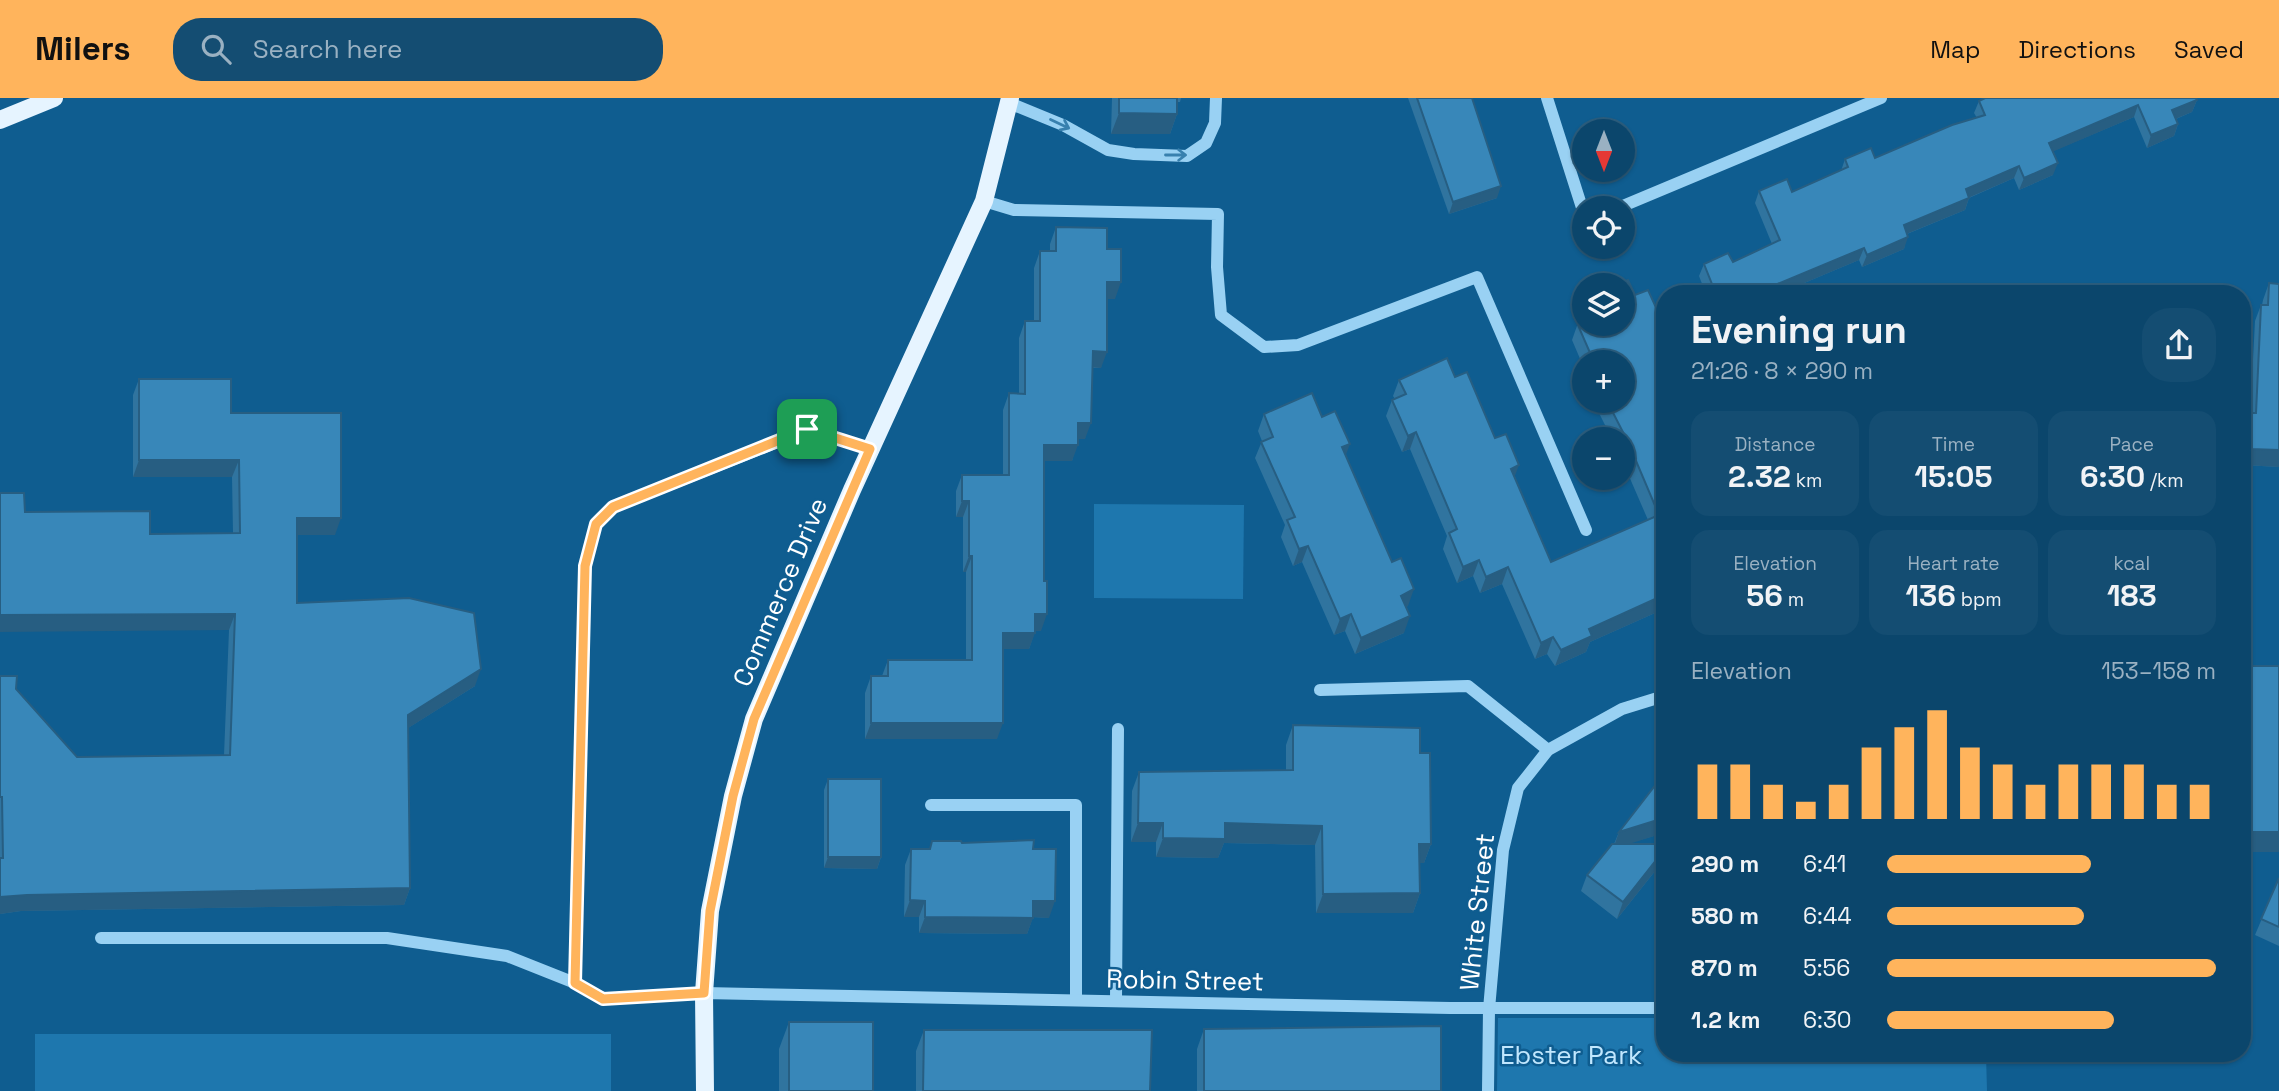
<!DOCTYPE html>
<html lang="en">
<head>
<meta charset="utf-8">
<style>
	:root { --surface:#0b466c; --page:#144d72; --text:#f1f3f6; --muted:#9ab1c2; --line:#2b5e7f; --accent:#ffb45c }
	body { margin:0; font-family:"Space Grotesk",sans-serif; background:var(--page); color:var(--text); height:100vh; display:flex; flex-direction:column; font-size:26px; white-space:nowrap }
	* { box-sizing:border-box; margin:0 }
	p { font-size:23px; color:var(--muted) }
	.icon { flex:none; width:38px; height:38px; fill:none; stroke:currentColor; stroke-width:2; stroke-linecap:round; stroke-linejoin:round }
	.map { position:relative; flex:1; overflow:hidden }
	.side { position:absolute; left:1656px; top:187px; width:595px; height:777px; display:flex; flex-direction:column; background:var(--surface); border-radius:28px; box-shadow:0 2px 5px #0004,0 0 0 2px var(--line) }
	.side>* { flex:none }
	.needle { width:46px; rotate:180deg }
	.fabs { position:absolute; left:1572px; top:21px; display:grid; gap:14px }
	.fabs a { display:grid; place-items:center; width:63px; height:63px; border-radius:50%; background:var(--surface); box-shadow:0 2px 5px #0004,0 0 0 2px var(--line); font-size:35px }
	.pin { position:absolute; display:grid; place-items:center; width:60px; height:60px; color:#fff; margin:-30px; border-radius:14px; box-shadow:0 4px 10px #0006 }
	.round { display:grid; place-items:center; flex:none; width:74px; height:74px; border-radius:28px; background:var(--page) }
	.overview { display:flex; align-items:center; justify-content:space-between; height:119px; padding:0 35px }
	h1 { font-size:38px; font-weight:700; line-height:52px }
	.metrics { display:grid; grid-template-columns:repeat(3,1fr); gap:10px; height:119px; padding:7px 35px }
	.metrics div { display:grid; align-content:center; border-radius:18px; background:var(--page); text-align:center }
	.metrics b { font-size:30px; font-weight:700 }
	.metrics small { font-size:19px; font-weight:400 }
	.metrics p { font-size:19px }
	.chart { height:196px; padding:14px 35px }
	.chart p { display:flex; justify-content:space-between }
	.chart svg { width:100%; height:126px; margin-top:7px; stroke:var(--accent); stroke-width:6 }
	ul { padding:0 35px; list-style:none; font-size:23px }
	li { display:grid; grid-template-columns:112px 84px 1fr; align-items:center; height:52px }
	li i { height:18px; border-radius:9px; background:var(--accent) }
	header { display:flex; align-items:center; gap:42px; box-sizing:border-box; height:98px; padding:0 35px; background:var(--accent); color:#111 }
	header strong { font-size:33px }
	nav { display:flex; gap:38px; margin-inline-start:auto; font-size:24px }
	.search { width:490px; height:63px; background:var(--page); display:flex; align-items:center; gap:18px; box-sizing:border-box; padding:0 24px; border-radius:28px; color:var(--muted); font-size:26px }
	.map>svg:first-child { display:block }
	.green { fill:#1e77ae }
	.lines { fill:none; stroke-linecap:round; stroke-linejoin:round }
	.minor { stroke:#99d1f3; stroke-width:12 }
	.major { stroke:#e6f4ff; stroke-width:18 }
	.wall { fill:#30749f }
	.shaded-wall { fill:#275e82 }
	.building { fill:#3887b9; stroke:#275e82; stroke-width:2 }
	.oneway { stroke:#3880ae }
	.route-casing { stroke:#fff; stroke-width:14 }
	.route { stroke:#ffb45c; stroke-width:9 }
	.labels { text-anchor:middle; stroke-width:5; stroke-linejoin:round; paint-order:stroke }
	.street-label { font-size:26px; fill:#fff; stroke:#0f5d90 }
	.park-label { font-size:26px; fill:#c1e7fe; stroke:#0f5d90 }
</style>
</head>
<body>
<header>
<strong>Milers</strong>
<div class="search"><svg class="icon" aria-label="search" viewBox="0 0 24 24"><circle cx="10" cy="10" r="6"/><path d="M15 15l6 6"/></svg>Search here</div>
<nav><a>Map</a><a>Directions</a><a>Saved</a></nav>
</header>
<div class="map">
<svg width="2279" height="993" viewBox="0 0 2279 993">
	<rect width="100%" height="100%" fill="#0f5d90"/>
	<g class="green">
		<polygon points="1094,406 1244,407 1243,501 1094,500"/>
		<polygon points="1498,920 1664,920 1664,956 1986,956 1987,993 1497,993"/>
		<rect x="35" y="936" width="576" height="57"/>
	</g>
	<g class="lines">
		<g class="minor">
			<polyline points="1547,0 1584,116"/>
			<polyline points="1009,5 1063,27 1108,52 1134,56 1187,58 1206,45 1215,25 1216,0"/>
			<polyline points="984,103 1014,112 1218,116 1217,169 1221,217 1264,249 1298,247 1477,179 1586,432"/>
			<polyline points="1618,110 1881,0"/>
			<polyline points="1320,592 1468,588 1548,652"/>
			<polyline points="931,707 1076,707 1076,902"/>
			<polyline points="101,840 387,840 507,858 575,885 603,901 704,895 1450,910 1664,910"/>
			<polyline points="575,885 585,468 596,426 613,409 808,332 870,351"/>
			<polyline points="1116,903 1118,631"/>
			<polyline points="1488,993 1489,911 1503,752 1518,690 1548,652 1622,611 1664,598"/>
		</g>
		<g class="major">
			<polyline points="0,22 54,0"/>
			<polyline points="705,993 704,895 710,813 733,698 754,621 852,392 984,103 1010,0"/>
		</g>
	</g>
	<g class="wall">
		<polygon points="1112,0 1181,0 1180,4 1177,4 1177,16 1170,36 1111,36"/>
		<polygon points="1408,0 1472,0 1497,100 1449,116"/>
		<polygon points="2197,2 2192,14 2176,21 2178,26 2174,38 2147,50 2134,19 2053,53 2053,77 2019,92 2014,80 1969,100 1965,112 1907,136 1904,151 1862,169 1859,162 1778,196 1706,196 1699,178 1704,166 1733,164 1772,146 1755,105 1759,93 1792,94 1841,73 1845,61 1875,60 1977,20 1974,15 1979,3"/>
		<polygon points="1056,129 1107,151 1115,201 1107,201 1101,270 1092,270 1085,341 1078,341 1072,363 1044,363 1041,533 1035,533 1029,551 1003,551 997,641 865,641 865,595 871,578 882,578 888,562 966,562 966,474 963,474 963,419 956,419 956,393 962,377 1003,377 1003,312 1009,295 1019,296 1019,240 1025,223 1034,223 1034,170 1040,153 1050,153 1050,146"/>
		<polygon points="2269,185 2279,369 2244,367 2246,331 2250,318 2255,223 2261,207 2262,207 2263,202"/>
		<polygon points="1635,197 1664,227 1660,237 1664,511 1590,544 1586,554 1555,568 1547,556 1535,561 1502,486 1480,495 1473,478 1457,485 1443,451 1447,438 1410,351 1402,354 1386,318 1392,302 1395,301 1393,298 1399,282 1455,279 1495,340 1515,379 1551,464 1648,422 1622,362 1622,341 1612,341 1596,309 1598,303 1622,303 1622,264 1584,264 1584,270 1572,242 1578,225 1575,218 1581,202 1584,201 1584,226"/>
		<polygon points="139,281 231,315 335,437 297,437 297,505 475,588 408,630 410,790 404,807 21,813 0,816 0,578 16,591 77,659 224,657 229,532 150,436 233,435 232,379 133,379 133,297"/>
		<polygon points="1264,316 1322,319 1346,357 1408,508 1405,509 1404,535 1355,556 1345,533 1334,537 1302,464 1293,468 1281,439 1285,427 1255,360 1262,343 1258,333"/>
		<polygon points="1293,627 1420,655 1431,746 1424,765 1419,765 1420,795 1413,815 1316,815 1315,747 1224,745 1218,760 1156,759 1156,744 1131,744 1132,693 1139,674 1286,672 1286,647"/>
		<polygon points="828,681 881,759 877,771 824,770 824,692"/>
		<polygon points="1619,734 1664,735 1626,746 1663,763 1617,821 1581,793 1587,777 1614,746"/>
		<polygon points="962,745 1033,751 1049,820 1033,819 1027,836 919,835 919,819 904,819 905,767 911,751 930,751"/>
		<polygon points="2279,780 2279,848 2255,837"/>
		<polygon points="789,924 873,993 779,993 779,951"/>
		<polygon points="1204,931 1441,993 1197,993 1197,951"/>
		<polygon points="924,932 1150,993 916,993 916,953"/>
	</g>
	<g class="shaded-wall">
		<polygon points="2197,2 2192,14 2168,24 2172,12"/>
		<polygon points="2138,7 2134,19 2045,57 2049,45"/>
		<polygon points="1119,15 1177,16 1170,36 1111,36"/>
		<polygon points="2178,26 2174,38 2147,50 2151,37"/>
		<polygon points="2058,65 2053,77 2019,92 2024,80"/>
		<polygon points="2019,68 2014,80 1961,103 1966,91"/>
		<polygon points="1501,88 1497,100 1449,116 1453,104"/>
		<polygon points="1969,100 1965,112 1899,139 1904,127"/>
		<polygon points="1908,139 1904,151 1862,169 1867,157"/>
		<polygon points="1864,150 1859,162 1778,196 1759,196 1763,192"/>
		<polygon points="1107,184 1121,184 1115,201 1102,201"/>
		<polygon points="1664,227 1658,243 1657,230"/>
		<polygon points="1093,253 1107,254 1101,270 1087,269"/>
		<polygon points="1078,325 1091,325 1085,341 1072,341"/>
		<polygon points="1416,334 1410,351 1402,354 1408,338"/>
		<polygon points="1350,346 1344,362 1342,349"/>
		<polygon points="1044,347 1078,347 1072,363 1038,363"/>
		<polygon points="2250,351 2279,352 2279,369 2244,367"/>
		<polygon points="139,362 239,362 232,379 133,379"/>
		<polygon points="1519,367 1513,383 1511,371"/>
		<polygon points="962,403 969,403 963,419 956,419"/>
		<polygon points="297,420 341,420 335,437 291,437"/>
		<polygon points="1308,448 1302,464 1293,468 1299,451"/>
		<polygon points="969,458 972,458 966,474 963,474"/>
		<polygon points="1479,462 1473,478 1457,485 1463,469"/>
		<polygon points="1508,469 1502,486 1480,495 1486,479"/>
		<polygon points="1414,491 1408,508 1395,514 1401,498"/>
		<polygon points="1664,497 1664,511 1590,544 1586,554 1555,568 1561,552 1589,531"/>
		<polygon points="235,516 229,532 0,534 0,517"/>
		<polygon points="1035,516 1047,516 1041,533 1029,533"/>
		<polygon points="1351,516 1345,533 1334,537 1340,521"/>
		<polygon points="1410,518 1404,535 1355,556 1361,540"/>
		<polygon points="1003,535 1035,535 1029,551 997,551"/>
		<polygon points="1553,539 1547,556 1535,561 1541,545"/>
		<polygon points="481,571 475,588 402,634 408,617"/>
		<polygon points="871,625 1003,625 997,641 865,641"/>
		<polygon points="1664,720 1664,735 1613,751 1619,734"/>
		<polygon points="1138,725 1163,725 1156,744 1131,744"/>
		<polygon points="1225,725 1322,728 1315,747 1224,745 1218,760 1156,759 1163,740"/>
		<rect x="2242" y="734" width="37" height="20"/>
		<polygon points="1419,746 1431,746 1424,765 1412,765"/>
		<polygon points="1664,752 1664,758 1663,763 1617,821 1623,804"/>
		<polygon points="828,759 881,759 877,771 824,770"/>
		<polygon points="410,790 404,807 21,813 0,816 0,799 27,797"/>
		<polygon points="1420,795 1413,815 1316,815 1323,796"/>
		<polygon points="910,802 925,803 919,819 904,819"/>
		<polygon points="1033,803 1055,803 1049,820 1027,819"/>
		<polygon points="925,819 1033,820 1027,836 919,835"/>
	</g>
	<g class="building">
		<polygon points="1119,0 1177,0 1177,16 1119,15"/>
		<polygon points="1417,0 1472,0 1501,88 1453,104"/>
		<polygon points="1985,0 2196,0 2197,2 2172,12 2178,26 2151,37 2138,7 2049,45 2058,65 2024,80 2019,68 1966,91 1969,100 1904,127 1908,139 1867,157 1864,150 1763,192 1764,194 1759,196 1716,196 1704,166 1728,155 1733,164 1780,142 1759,93 1787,81 1792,94 1848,69 1845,61 1871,50 1875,60 1952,27 1985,17 1979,3"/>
		<polygon points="1056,129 1107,130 1107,151 1121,151 1121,184 1107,184 1107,254 1093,253 1091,325 1078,325 1078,347 1044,347 1044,483 1047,483 1047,516 1035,516 1035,535 1003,535 1003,625 871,625 871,578 888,578 888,562 972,562 972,458 969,458 969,403 962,403 962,377 1009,377 1009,295 1025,296 1025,223 1040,223 1040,153 1056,153"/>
		<polygon points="1628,182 1635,197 1648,192 1664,227 1657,230 1664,248 1664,497 1589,531 1592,538 1561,552 1553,539 1541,545 1508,469 1486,479 1479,462 1463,469 1449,435 1457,431 1416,334 1408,338 1392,302 1406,296 1399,282 1447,260 1455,279 1467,274 1495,340 1506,336 1519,367 1511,371 1551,464 1659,417 1628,344 1607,303 1622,303 1622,264 1594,264 1577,225 1584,222 1584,226 1622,226 1622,187 1616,187"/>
		<polygon points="2269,185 2279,186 2279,352 2250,351 2252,315 2256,315 2261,207 2268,207"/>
		<polygon points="139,281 231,281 231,315 341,315 341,420 297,420 297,505 409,500 474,515 481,571 408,617 410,790 27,797 0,799 0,760 3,760 2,699 0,699 0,578 17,578 16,591 77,659 230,657 235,516 0,517 0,395 24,395 25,414 150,413 150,436 240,435 239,362 139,362"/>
		<polygon points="1312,295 1322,319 1335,313 1350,346 1342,349 1392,464 1401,460 1414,491 1401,498 1410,518 1361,540 1351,516 1340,521 1308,448 1299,451 1287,422 1295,419 1261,344 1273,339 1264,316"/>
		<rect x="2242" y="568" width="37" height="166"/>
		<polygon points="1293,627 1420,630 1420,655 1430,655 1431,746 1419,746 1420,795 1323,796 1322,728 1225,725 1225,741 1163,740 1163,725 1138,725 1139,674 1293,672"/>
		<polygon points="1664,676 1664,720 1619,734"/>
		<rect x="828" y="681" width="53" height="78"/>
		<polygon points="1034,742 1033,751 1056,751 1055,803 1033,803 1033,820 925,819 925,803 910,802 911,751 930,751 932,743 961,743 962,745"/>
		<polygon points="1612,746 1664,746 1664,752 1623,804 1587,777"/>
		<polygon points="2279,780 2279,829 2261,821"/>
		<rect x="789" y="924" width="84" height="69"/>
		<polygon points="1441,928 1441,993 1204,993 1204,931"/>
		<polygon points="924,932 1152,932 1150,993 923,993"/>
	</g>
	<defs><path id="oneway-shaft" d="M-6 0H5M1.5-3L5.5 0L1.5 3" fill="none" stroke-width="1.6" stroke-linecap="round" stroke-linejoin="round" transform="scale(1.75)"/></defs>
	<g class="oneway">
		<use href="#oneway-shaft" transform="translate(1060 26) rotate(25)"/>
		<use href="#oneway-shaft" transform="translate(1176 57)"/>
	</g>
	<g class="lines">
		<g class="route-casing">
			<polygon id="route" points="807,331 870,351 754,621 733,698 710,813 704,895 603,901 575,885 585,468 596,426 613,409"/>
		</g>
		<use href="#route" class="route"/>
	</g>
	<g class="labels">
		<g class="street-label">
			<text transform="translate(780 494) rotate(-67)" y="9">Commerce Drive</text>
			<text transform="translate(1477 814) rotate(-84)" y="9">White Street</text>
			<text transform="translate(1185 882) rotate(1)" y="9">Robin Street</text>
		</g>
		<g class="park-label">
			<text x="1571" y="966">Ebster Park</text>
		</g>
	</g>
</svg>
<div class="fabs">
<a><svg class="needle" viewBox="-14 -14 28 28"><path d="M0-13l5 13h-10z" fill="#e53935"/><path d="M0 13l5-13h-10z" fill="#9ab1c2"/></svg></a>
<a><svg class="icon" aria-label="locate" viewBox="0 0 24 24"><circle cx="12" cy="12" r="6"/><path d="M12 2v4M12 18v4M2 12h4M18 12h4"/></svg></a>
<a><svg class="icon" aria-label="layers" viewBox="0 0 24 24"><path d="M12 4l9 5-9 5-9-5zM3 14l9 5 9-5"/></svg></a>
<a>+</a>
<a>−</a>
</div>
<div class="pin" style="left:807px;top:331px;background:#1e9e55"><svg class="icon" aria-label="arrive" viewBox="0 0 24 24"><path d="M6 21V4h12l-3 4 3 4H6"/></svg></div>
<section class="side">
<div class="overview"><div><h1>Evening run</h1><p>21:26 · 8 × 290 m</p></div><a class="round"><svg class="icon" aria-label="share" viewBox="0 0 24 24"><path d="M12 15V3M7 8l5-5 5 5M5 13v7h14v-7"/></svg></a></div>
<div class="metrics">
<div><p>Distance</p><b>2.32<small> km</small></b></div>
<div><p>Time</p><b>15:05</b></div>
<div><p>Pace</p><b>6:30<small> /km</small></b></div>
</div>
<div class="metrics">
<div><p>Elevation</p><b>56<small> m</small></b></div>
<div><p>Heart rate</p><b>136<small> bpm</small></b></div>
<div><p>kcal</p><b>183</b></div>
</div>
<div class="chart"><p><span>Elevation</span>153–158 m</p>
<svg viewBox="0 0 160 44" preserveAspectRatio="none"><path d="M5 44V25M15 44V25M25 44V32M35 44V38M45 44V32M55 44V19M65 44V12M75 44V6M85 44V19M95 44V25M105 44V32M115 44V25M125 44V25M135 44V25M145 44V32M155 44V32"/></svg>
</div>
<ul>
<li><b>290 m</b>6:41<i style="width:62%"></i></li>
<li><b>580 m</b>6:44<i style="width:60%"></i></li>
<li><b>870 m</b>5:56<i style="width:100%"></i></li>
<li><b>1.2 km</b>6:30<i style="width:69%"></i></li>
</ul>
</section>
</div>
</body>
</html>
